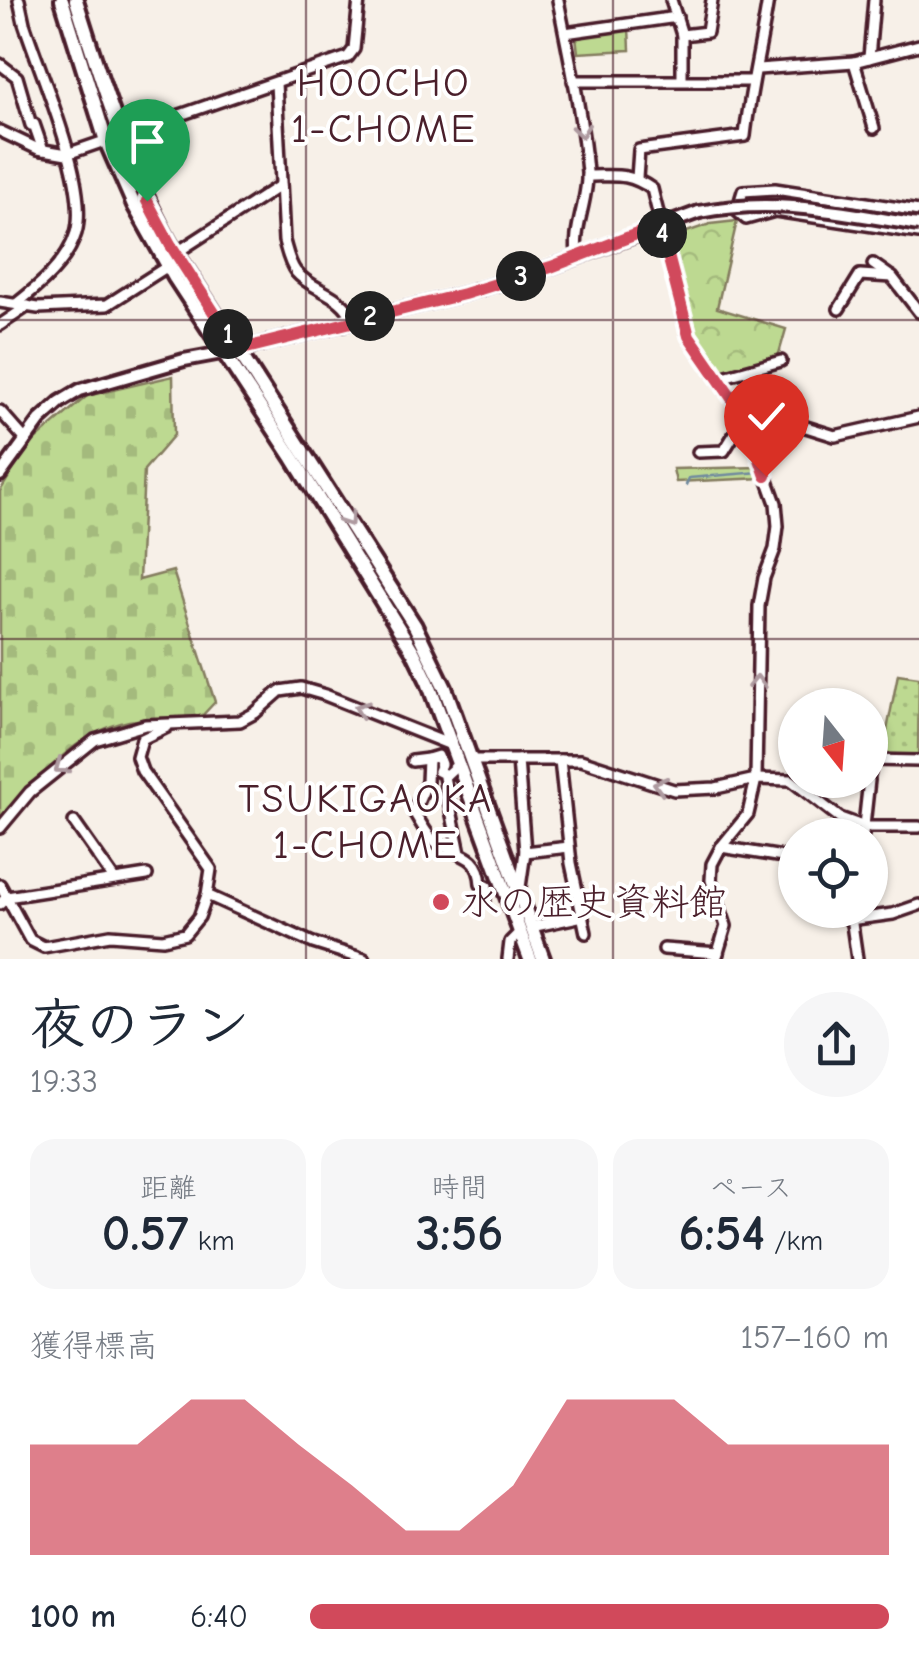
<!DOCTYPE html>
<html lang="ja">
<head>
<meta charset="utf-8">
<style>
	:root { --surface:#fff; --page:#f6f6f7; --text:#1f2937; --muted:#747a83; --accent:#d1495b }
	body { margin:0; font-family:"Comic Neue","Klee One",sans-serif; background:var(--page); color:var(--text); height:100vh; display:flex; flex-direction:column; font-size:38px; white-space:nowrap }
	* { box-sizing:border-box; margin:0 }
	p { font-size:32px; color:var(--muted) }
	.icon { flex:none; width:55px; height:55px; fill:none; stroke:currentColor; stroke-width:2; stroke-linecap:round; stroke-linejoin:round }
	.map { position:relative; height:959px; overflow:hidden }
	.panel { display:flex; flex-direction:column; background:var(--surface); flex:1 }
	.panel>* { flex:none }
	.needle { width:65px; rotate:163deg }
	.controls { position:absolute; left:778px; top:688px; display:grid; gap:20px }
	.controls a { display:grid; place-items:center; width:110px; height:110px; border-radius:50%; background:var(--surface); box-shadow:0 2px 8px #0004; font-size:50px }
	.pin { position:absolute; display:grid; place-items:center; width:85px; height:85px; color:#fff; margin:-102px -42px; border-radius:50% 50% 50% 0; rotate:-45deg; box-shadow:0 0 10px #0007 }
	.pin .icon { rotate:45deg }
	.km { position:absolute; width:50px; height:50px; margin:-25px; border-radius:50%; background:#222; color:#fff; font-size:28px; line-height:50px; text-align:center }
	.round { display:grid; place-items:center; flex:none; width:105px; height:105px; border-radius:52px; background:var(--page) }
	.head { display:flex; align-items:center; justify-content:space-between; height:170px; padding:0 30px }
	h1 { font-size:55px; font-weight:700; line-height:75px }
	.stats { display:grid; grid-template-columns:repeat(3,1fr); gap:15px; height:170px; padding:10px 30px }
	.stats div { display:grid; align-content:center; border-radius:25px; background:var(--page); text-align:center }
	.stats b { font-size:50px; font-weight:700 }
	.stats small { font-size:28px; font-weight:400 }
	.stats p { font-size:28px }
	.chart { height:280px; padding:20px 30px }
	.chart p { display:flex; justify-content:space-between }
	.chart svg { width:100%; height:180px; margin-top:10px; fill:var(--accent); opacity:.7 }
	ul { padding:0 30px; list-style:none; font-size:32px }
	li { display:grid; grid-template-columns:160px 120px 1fr; align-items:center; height:75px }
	li i { height:25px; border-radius:12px; background:var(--accent) }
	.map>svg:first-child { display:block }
	.green { fill:#bdd991; stroke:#847c5e; stroke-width:2.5 }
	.forest { fill:url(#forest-crowns); stroke:#847c5e; stroke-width:2.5 }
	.cemetery { fill:url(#cemetery-stones); stroke:#847c5e; stroke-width:2.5 }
	.park { fill:url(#park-dots); stroke:#847c5e; stroke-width:2.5 }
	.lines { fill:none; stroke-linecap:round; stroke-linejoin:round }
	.stream { stroke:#708a9e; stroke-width:2.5 }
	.minor-casing { stroke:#4a1f2b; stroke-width:16 }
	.tertiary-casing { stroke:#4a1f2b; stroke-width:18 }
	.primary-casing { stroke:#4a1f2b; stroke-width:20 }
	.minor { stroke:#fff; stroke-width:9 }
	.tertiary { stroke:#fff; stroke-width:10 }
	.primary { stroke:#fff; stroke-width:12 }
	.tertiary-bridge-casing { stroke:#4a1f2b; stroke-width:18; stroke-linecap:butt }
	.tertiary-bridge { stroke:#fff; stroke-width:10 }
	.oneway { stroke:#ae9aa0 }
	.route-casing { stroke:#fff; stroke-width:20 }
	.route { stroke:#d1495b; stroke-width:12 }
	.grid { fill:none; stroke:#4a1f2b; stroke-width:2.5; stroke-opacity:0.55 }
	.poi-dot { fill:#d1495b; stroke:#fff; stroke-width:4 }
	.labels { text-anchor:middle; stroke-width:8; stroke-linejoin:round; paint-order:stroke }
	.poi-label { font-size:38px; fill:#4a1f2b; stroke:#fff; text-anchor:start }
	.neighbourhood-label { font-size:40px; letter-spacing:2.5px; fill:#4a1f2b; stroke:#fff }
</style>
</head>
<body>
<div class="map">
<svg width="919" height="959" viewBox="0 0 919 959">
	<defs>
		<pattern id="forest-crowns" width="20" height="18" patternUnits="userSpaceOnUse" patternTransform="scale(2.5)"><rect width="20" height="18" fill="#bdd991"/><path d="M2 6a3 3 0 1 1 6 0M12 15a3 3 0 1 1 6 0" fill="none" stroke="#a4ba7d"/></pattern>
		<pattern id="cemetery-stones" width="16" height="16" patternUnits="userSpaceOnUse" patternTransform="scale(2.5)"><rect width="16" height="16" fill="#bdd991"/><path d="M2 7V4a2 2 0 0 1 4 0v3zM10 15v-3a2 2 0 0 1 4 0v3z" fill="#a4ba7d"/></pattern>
		<pattern id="park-dots" width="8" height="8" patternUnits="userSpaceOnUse" patternTransform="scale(2.5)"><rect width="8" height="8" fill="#bdd991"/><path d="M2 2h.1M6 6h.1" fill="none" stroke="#a4ba7d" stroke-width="1.8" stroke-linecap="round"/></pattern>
	</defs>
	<rect width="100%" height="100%" fill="#f7f0e8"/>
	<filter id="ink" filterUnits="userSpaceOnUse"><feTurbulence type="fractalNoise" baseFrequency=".01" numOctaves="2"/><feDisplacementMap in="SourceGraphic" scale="20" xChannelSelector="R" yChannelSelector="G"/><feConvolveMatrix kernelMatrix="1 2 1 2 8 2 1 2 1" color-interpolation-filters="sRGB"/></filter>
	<g filter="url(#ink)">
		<g class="green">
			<polygon points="629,27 630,50 578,53 576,36"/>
			<polygon points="760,467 763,478 676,482 673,469"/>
		</g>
		<polygon class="forest" points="737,221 717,308 786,329 778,357 724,372 695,337 669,238 710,224"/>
		<path class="cemetery" d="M173 376 174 435 144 470 139 580 173 571 215 702 199 719C177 720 151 717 129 721 72 733 33 784 0 827V491L28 446 87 396Z"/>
		<polygon class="park" points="898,674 919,677 918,757 882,756"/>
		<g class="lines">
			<polyline class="stream" points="686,485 689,478 760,472"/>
			<g class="minor-casing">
				<g id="minor">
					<path d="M558 0C569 56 582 114 587 172 589 198 571 234 578 256"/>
					<polyline points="671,0 682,35 682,80"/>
					<polyline points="565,33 677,17"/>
					<polyline points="682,35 707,32 712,0"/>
					<polyline points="869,58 874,0"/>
					<polyline points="854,62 874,128"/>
					<polyline points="0,64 17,77 31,125 34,124 43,150"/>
					<polyline points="758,69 854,62 919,45"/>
					<polyline points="573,81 751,81"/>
					<path d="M276 83 284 241C287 251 289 263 296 272 312 291 344 294 352 319"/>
					<polyline points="0,131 38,149 67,154 348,57 354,49 359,0"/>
					<path d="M587 176C615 176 628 172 652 189L689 336 745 417 776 503 778 526 775 549 764 578 759 606 756 779 748 814 721 847 712 864 711 880 726 926 716 959"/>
					<path d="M637 178 639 150 745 136C750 90 761 46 768 0"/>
					<polyline points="919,211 775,189 743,191 737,211 746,219 775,211 919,233"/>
					<polyline points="176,253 281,185"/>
					<polyline points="873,264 890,276"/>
					<polyline points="0,302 38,308 107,305 168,266"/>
					<path d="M16 304C39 286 67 263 76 233 90 185 40 73 24 23L19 0"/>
					<polyline points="839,309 860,275 892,277 919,312"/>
					<polyline points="0,325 28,306"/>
					<polyline points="720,378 781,361"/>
					<polyline points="0,411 25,439"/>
					<polyline points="698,452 724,451 745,417 790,422 835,436 919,417"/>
					<polyline points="167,727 142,739 137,757 142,771 211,869 207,895"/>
					<polyline points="470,760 581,760 674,790 716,788 756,779 791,780 840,818 865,827 919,827"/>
					<polyline points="518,760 525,852 520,887"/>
					<polyline points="560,760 571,863 586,933"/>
					<polyline points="412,761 428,759"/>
					<polyline points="457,765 444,777 460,853"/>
					<polyline points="870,773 871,760 919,761"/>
					<path d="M446 775 438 771 441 764 438 756 428 759 427 782 414 812C419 820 425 832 432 839 451 857 479 849 481 884L487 886 485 898"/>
					<polyline points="74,822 114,879"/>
					<polyline points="0,828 30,792 95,740 145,725 240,721 255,713 280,691 301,688 325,695 451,745"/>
					<polyline points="863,835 869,780"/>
					<polyline points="721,847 795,859"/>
					<polyline points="525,852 569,847"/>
					<polyline points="0,885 30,940 44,947 110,935 163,939 185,934 199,917 207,895 313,943 364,959"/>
					<polyline points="0,904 7,897 147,875"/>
					<polyline points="850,910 857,959"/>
					<polyline points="849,920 893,914 919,905"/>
					<polyline points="531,927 583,916"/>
					<polyline points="664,949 718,953"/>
					<polyline points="508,959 510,942 520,932"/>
				</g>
			</g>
			<g class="tertiary-casing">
				<polyline id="tertiary" points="0,475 40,420 60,402 80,390 184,360 238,350 464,294 551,267 699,212"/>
			</g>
			<g class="primary-casing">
				<g id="primary">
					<polyline points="62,0 106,141 134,205 175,278 293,458 414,653 428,682 530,959"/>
					<path d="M76 0C102 84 128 167 170 244L415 626 445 688 543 959"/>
				</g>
			</g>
			<use href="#minor" class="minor"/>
			<use href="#tertiary" class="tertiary"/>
			<use href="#primary" class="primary"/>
			<g class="tertiary-bridge-casing">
				<path id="tertiary-bridge" d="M699 212C777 197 842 213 919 225"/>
			</g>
			<use href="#tertiary-bridge" class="tertiary-bridge"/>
		</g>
		<defs><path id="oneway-chevron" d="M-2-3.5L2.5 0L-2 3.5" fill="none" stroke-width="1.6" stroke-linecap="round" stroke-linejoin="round" transform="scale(2.5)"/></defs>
		<g class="oneway">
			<use href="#oneway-chevron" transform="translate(581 131) rotate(82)"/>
			<use href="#oneway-chevron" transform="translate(348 520) rotate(57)"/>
			<use href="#oneway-chevron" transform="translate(757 682) rotate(-89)"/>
			<use href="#oneway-chevron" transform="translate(361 709) rotate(-159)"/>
			<use href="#oneway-chevron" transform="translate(61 767) rotate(144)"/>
			<use href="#oneway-chevron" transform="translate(660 785) rotate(-164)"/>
		</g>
	</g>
	<g class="lines" filter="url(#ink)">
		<g class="route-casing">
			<polyline id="route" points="147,201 170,244 238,350 464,294 551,267 660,225 689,336 745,417 766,476"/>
		</g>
		<use href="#route" class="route"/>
	</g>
	<path class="grid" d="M306 0V959M613 0V959M0 320H919M0 639H919"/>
	<circle class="poi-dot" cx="441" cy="902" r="10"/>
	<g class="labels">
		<g class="poi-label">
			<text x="461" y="915">水の歴史資料館</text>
		</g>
		<g class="neighbourhood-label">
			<text x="384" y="96">HOOCHO<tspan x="384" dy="46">1-CHOME</tspan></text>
			<text x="366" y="812">TSUKIGAOKA<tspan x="366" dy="46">1-CHOME</tspan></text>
		</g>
	</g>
</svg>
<div class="controls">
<a><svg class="needle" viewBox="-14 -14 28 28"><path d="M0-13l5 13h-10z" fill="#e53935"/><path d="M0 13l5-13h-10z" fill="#747a83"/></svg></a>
<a><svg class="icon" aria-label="locate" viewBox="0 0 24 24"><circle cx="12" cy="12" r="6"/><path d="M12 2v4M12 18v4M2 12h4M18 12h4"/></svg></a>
</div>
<div class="pin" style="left:147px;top:201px;background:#1e9e55"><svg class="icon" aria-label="arrive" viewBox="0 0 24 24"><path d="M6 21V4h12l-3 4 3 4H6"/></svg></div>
<div class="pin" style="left:766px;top:476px;background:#d93025"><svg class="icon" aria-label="check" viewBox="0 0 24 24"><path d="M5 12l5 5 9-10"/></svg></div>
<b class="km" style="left:228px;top:334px">1</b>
<b class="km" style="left:370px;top:316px">2</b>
<b class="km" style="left:521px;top:276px">3</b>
<b class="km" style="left:662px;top:233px">4</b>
</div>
<section class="panel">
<div class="head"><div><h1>夜のラン</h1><p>19:33</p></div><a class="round"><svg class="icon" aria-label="share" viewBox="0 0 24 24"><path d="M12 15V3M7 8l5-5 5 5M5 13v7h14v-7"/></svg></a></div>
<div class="stats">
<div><p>距離</p><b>0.57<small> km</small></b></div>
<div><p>時間</p><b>3:56</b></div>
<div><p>ペース</p><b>6:54<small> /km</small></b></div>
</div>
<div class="chart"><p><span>獲得標高</span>157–160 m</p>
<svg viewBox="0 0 160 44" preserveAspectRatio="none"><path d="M0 44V17L10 17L20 17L30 6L40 6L50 17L60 27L70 38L80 38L90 27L100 6L110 6L120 6L130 17L140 17L150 17L160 17V44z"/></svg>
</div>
<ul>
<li><b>100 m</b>6:40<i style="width:100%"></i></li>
</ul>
</section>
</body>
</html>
